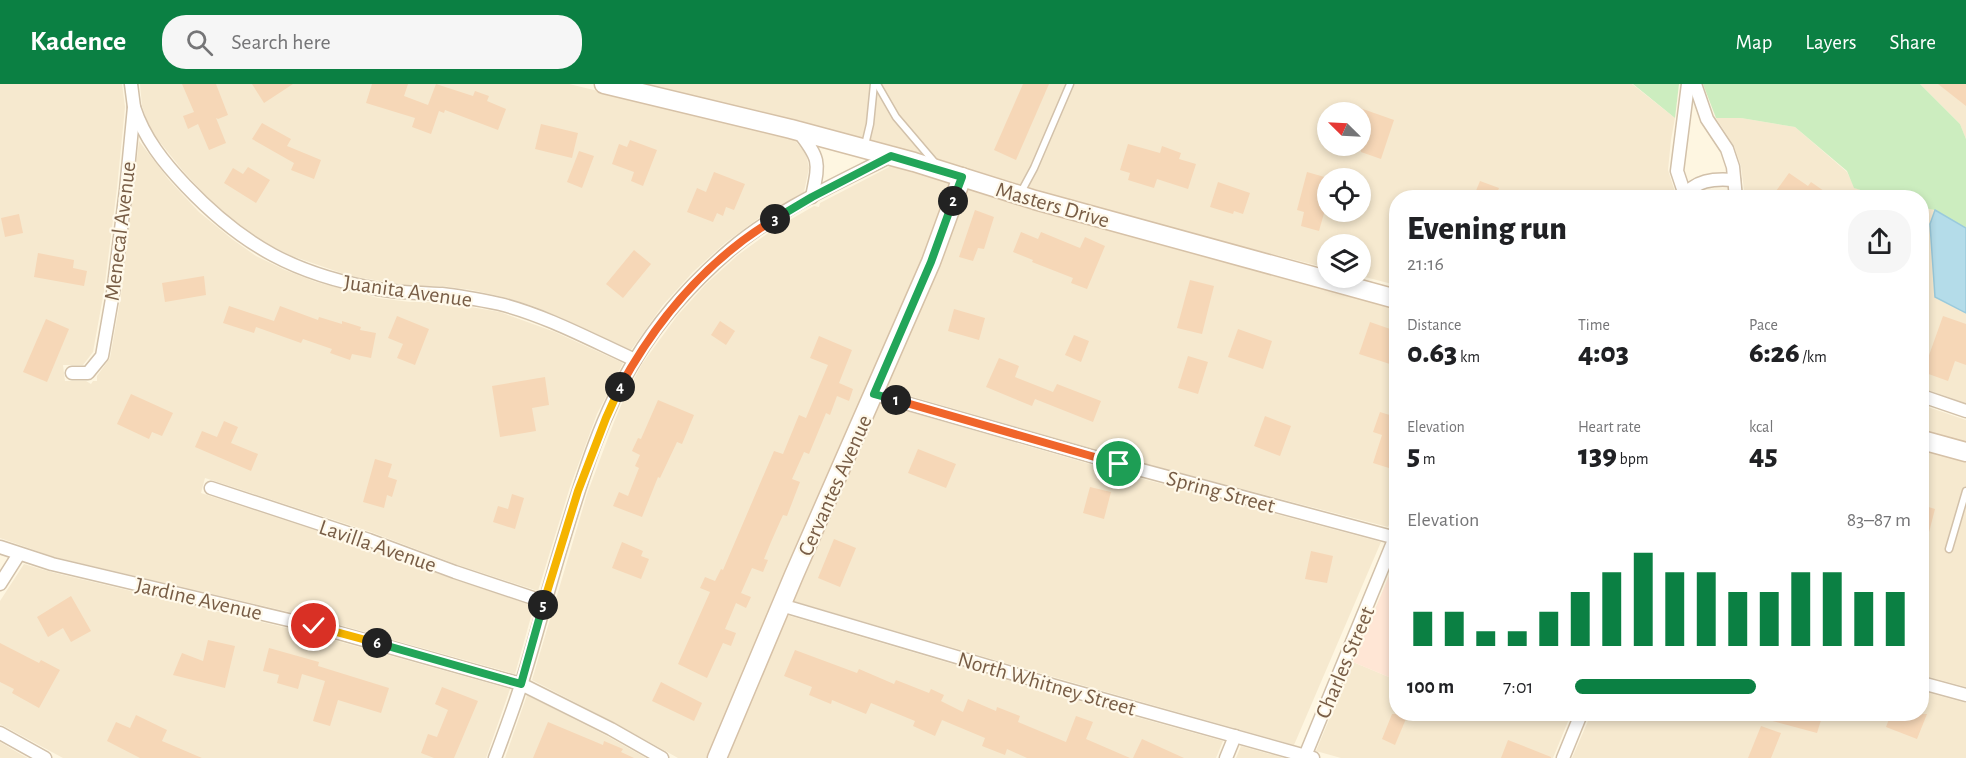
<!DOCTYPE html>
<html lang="en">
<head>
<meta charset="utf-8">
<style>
	:root { --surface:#fff; --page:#f6f6f6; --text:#202124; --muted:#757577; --accent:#0b8043 }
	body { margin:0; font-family:"Alegreya Sans",sans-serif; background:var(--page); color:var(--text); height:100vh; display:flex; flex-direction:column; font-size:22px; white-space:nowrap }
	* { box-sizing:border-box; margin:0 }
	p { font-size:20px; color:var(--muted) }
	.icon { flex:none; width:33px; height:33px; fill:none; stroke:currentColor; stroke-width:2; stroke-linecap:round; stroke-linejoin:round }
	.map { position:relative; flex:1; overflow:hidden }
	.panel { position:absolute; left:1389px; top:106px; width:540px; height:531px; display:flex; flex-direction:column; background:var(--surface); border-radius:24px; box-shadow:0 3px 9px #0003 }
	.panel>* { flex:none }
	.needle { width:39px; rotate:294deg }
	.tools { position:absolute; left:1317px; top:18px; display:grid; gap:12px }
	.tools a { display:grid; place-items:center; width:54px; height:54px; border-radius:50%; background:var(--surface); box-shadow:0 3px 9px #0003; font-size:30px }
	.pin { position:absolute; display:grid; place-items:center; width:51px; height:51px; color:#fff; margin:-26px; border:3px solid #fff; border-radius:50%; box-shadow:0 2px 6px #0007 }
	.km { position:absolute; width:30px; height:30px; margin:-15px; border-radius:50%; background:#222; color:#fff; font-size:16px; line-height:30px; text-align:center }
	.round { display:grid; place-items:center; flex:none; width:63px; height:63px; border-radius:24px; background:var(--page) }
	.headline { display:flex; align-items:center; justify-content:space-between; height:102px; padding:0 18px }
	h1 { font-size:33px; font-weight:800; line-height:45px }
	.stats { display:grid; grid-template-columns:repeat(3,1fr); gap:9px; height:102px; padding:6px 18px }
	.stats div { display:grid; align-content:center }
	.stats b { font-size:30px; font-weight:800 }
	.stats small { font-size:16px; font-weight:400 }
	.stats p { font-size:16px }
	.chart { height:168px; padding:12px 18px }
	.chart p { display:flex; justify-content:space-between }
	.chart svg { width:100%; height:108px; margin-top:6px; stroke:var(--accent); stroke-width:6 }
	ul { padding:0 18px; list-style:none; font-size:20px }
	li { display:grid; grid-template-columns:96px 72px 1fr; align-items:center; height:45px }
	li i { height:15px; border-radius:8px; background:var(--accent) }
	header { display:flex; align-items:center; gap:36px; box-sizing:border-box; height:84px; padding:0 30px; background:var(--accent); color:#fff }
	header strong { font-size:28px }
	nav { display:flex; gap:33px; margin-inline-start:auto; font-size:21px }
	.search { width:420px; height:54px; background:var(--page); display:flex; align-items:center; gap:15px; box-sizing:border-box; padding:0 21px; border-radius:24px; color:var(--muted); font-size:22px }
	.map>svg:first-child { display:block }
	.residential { fill:#f6e9cf; fill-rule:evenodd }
	.commercial { fill:#ffe6d5 }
	.green { fill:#ccedbf }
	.water { fill:#b4dce9; stroke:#9acadc; stroke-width:1.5 }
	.building { fill:#f6d7b7 }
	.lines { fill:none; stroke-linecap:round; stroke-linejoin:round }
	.lane-casing { stroke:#d2c1aa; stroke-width:9 }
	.street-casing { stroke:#d2c1aa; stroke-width:15 }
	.secondary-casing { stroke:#d6c1a7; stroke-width:21 }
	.lane { stroke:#fff; stroke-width:6 }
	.street { stroke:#fff; stroke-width:12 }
	.secondary { stroke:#fff; stroke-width:18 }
	.split-1-casing { stroke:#fff; stroke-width:12 }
	.split-2-casing { stroke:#fff; stroke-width:12 }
	.split-3-casing { stroke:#fff; stroke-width:12 }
	.split-4-casing { stroke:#fff; stroke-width:12 }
	.split-5-casing { stroke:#fff; stroke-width:12 }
	.split-6-casing { stroke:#fff; stroke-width:12 }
	.split-7-casing { stroke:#fff; stroke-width:12 }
	.split-1 { stroke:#f0652b; stroke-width:8 }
	.split-2 { stroke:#22a559; stroke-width:8 }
	.split-3 { stroke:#22a559; stroke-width:8 }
	.split-4 { stroke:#f0652b; stroke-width:8 }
	.split-5 { stroke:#f5b400; stroke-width:8 }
	.split-6 { stroke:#22a559; stroke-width:8 }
	.split-7 { stroke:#f5b400; stroke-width:8 }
	.labels { text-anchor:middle; stroke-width:4.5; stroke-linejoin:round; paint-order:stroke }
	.street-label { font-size:22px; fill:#785d46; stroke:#fff9ea }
</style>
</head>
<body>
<header>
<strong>Kadence</strong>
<div class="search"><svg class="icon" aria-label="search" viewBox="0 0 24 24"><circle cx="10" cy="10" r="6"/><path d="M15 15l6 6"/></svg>Search here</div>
<nav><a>Map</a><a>Layers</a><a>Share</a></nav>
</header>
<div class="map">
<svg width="1966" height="674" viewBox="0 0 1966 674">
	<rect width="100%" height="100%" fill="#fef6e1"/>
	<g class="residential">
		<polygon points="0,0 122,0 125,23 117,104 104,207 93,268 83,281 63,281 65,297 86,297 91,300 93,297 97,297 97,292 110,274 121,211 139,57 169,96 199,128 232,155 256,172 285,186 316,198 378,214 410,218 441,218 500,228 555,248 623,279 597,330 570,403 538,507 458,481 371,448 205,394 201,409 367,463 453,495 534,522 515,590 315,534 54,473 0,454"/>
		<polygon points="140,0 569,0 793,54 806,70 809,84 804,108 759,134 725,159 693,188 663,221 631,266 562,234 533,222 503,213 472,206 441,202 411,202 350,192 292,172 265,159 242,144 211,117 183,87 155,52 147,37 142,22"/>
		<path d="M638 0H1632L1675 34 1671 56 1668 86 1675 108 1670 114H1396V201L1361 192 1360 160H1328L1327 184 1104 127 896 65 893 61 889 63 803 40 800 36 796 38ZM1328 28H1360V62H1328ZM1328 94H1360V128H1328Z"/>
		<polygon points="1920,0 1966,0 1966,55 1960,40"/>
		<polygon points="1716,34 1741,34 1795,43 1847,88 1855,104 1886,114 1745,114 1741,82 1734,62"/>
		<polygon points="893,81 951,98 923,175 867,300 827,397 774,512 736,608 707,674 678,674 615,639 532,596 587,410 614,338 625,312 642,280 677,232 706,200 738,171 771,147 814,122 819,123 820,119"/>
		<polygon points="968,103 1396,223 1396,423 1388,443 1120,373 886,305 940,182"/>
		<polygon points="1922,124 1935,126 1930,140 1935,213 1966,229 1966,319 1922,304"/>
		<polygon points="879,319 1117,388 1381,458 1294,661 1057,594 793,517"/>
		<polygon points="1922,321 1966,336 1966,360 1922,347"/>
		<polygon points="1922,364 1966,376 1966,603 1922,591"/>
		<polygon points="24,480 51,488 312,550 510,605 486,674 63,674 0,640 0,517"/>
		<polygon points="787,531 1053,610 1223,657 1216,674 727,674"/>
		<polygon points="1353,578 1396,596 1396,630 1571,630 1553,674 1341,674 1316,667"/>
		<polygon points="1922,607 1966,619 1966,674 1572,674 1591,630 1922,630"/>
		<polygon points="527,611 607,652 646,674 505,674"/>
		<polygon points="0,658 22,671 28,674 0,674"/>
		<polygon points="1241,662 1284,674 1236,674"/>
	</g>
	<polygon class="commercial" points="1396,475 1396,596 1353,578"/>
	<g class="green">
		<polygon points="1632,0 1679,0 1675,34 1633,0"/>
		<polygon points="1703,0 1920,0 1960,40 1966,55 1966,144 1935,126 1922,124 1922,114 1886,114 1854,104 1847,87 1795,43 1741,34 1716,34"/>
	</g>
	<polygon class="water" points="1935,126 1966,144 1966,229 1935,213 1930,140"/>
	<g class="building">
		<polygon points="182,0 216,0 228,31 218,35 216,34 226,59 209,66 198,40 188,45 183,32 194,28"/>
		<polygon points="252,0 293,0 264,19"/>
		<polygon points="372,0 408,0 404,12 428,21 436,0 473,12 475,7 489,12 487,17 506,25 498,46 445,26 444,29 439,27 431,50 412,43 415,34 366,19"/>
		<polygon points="1023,0 1049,0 1016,76 994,66"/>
		<polygon points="1938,0 1966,0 1966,22"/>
		<polygon points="1360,24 1394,36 1381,75 1361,68"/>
		<polygon points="262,39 291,55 287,62 321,76 314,95 291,86 294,79 252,55"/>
		<polygon points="541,40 578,49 572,74 535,65"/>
		<polygon points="630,56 657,66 643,102 631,97 634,88 612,80 619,60 627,63"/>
		<polygon points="1128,60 1160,69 1162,62 1181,69 1179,75 1196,80 1188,105 1157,95 1154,104 1128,96 1130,89 1120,86"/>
		<polygon points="579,67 594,72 582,104 567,98"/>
		<polygon points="248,83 270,96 256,119 224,99 233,84 243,90"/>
		<polygon points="714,88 745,100 734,126 726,123 723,132 717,129 713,138 687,128 697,104 706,108"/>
		<polygon points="1307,88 1328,94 1328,115 1319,147 1301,142 1304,128 1297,126"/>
		<polygon points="1789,89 1808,102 1811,98 1834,114 1771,114"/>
		<polygon points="1480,97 1499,104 1495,114 1473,114"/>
		<polygon points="1218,98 1250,109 1243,130 1234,127 1233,130 1210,123"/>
		<polygon points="975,126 994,133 984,165 978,164 973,177 959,173"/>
		<polygon points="19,130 23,149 5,153 1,134"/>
		<polygon points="1021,148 1038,155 1041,148 1080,164 1085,153 1105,162 1087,205 1071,199 1073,194 1032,178 1033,176 1013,168"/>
		<polygon points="634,166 651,180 623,214 606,200"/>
		<polygon points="38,169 74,176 73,184 87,187 84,202 34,193"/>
		<polygon points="204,192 206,211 165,218 162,199"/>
		<polygon points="1190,196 1214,202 1202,250 1177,244"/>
		<polygon points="229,222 274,237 280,222 318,236 319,233 342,240 342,237 361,243 360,246 376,249 371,274 352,270 350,276 330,269 332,265 303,255 301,259 256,243 254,249 223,239"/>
		<polygon points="954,225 985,234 979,256 948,247"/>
		<polygon points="397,232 429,245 415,281 397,274 403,260 388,254"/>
		<polygon points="1943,232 1966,240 1966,281 1955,277 1948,297 1923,288"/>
		<polygon points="46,235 69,245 47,298 23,288"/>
		<polygon points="720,237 735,247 726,261 711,251"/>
		<polygon points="1370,238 1396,247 1396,282 1359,270"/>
		<polygon points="1238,245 1272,257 1263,285 1228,273"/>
		<polygon points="1074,251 1089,257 1081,278 1065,271"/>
		<polygon points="819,252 852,266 839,299 853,305 849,317 837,312 830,331 826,329 809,370 804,368 792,395 800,398 787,432 783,431 771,458 764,475 768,476 763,488 752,484 741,509 751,513 746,524 736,519 725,545 736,549 731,562 723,559 707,594 678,580 710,508 700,504 705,493 715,497 721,485 723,486 774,367 783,370 799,331 806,334 828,281 810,274"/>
		<polygon points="1188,272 1208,278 1198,310 1178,304"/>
		<polygon points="999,274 1019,282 1015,293 1053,308 1057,300 1101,317 1093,338 1035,315 1032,322 986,303"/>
		<polygon points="545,293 549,321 532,324 536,347 500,353 492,302"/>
		<polygon points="131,310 173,329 162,352 152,348 149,355 117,340"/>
		<polygon points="658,316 694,331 682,360 677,358 660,394 658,393 642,433 613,422 619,408 628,412 639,384 635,382 640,371 632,367 638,354 641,355"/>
		<polygon points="1380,328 1396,333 1396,373 1392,385 1373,379 1382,351 1373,348"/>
		<polygon points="1265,332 1291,342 1280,372 1254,362"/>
		<polygon points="224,337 238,343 231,359 258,370 251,387 195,363 202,347 217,353"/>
		<polygon points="918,365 956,380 946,404 908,389"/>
		<polygon points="375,375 392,380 388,393 397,396 392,413 387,411 384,424 363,418"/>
		<polygon points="1090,403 1111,408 1104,435 1083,429"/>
		<polygon points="512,410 524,414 515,445 493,438 498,422 508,425"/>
		<polygon points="1922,421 1935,425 1926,460 1922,460"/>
		<polygon points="834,455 856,464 840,503 818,494"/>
		<polygon points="622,458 643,467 641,472 649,475 641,495 612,484"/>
		<polygon points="1311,467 1333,472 1327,499 1305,495"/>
		<polygon points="71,512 91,547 71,558 63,544 48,553 37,533"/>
		<polygon points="208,556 235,562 225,604 173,591 182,569 203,577"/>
		<polygon points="0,559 39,579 41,576 60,586 39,624 12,609 14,605 0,598"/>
		<polygon points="269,564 319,578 318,582 389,604 381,629 338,616 330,642 313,637 325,597 302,590 298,605 277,599 279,591 263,587"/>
		<polygon points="795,566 857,589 859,585 894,600 896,596 929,609 931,605 944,611 941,617 963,628 968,615 996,627 997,623 1020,632 1018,638 1066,658 1076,632 1093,638 1086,655 1130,674 1027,674 1007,665 1005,671 982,662 985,654 942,636 935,652 913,642 915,637 871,619 866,630 832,616 831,620 809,611 812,603 784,592"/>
		<polygon points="661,598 702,619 694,637 652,617"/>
		<polygon points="442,603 478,617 454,674 434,674 421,669 428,650 437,653 448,626 435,620"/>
		<polygon points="1392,630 1408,630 1395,661 1382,655"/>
		<polygon points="1762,630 1823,630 1817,649 1761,634"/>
		<polygon points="1891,630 1927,630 1917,655 1886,643"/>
		<polygon points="136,631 167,646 162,657 202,674 140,674 107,657 116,638 130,644"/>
		<polygon points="548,638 603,661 604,657 623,665 621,668 634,674 533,674"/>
		<polygon points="1761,642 1781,649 1771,674 1748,674"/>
		<polygon points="1142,655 1184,674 1133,674"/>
		<polygon points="1508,656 1551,673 1551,674 1501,674"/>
	</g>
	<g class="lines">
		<g class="lane-casing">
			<g id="lane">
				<polyline points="877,0 896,33 936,80"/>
				<polyline points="865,61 870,40 874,0"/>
				<polyline points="1020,110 1034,84 1070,0"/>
				<polyline points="1949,465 1966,407"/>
			</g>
		</g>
		<g class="street-casing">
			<g id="street">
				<polyline points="1695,0 1707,35 1727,65 1733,83 1736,114"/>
				<path d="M134 23C144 54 164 79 186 102 243 162 296 191 378 205 400 209 421 209 442 210 461 212 481 216 500 220 547 232 591 256 635 276"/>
				<path d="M798 47C821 76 819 78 812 113"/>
				<path d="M1682 114C1695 96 1714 94 1734 96"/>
				<polyline points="1686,114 1677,87 1688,0"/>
				<polyline points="72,289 88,289 102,272 113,209 126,106 134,23 131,0"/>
				<polyline points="874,310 1119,380 1396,454"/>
				<polyline points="1922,312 1966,327"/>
				<polyline points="211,404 369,456 455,488 545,518"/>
				<polyline points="0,463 52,480 314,542 521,600 611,645 662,674"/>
				<polyline points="0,500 19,470"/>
				<polyline points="781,521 1055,602 1313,674"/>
				<polyline points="1922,599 1966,611"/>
				<polyline points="0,649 45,674"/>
				<polyline points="1305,672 1396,451"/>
				<path d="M495 674C504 650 513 626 521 601 536 554 548 505 563 457 582 395 601 331 635 276 660 234 693 198 730 166 777 126 836 100 891 72"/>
				<polyline points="1226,674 1235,652"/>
				<polyline points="1563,674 1581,630"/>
			</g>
		</g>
		<g class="secondary-casing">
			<g id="secondary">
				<polyline points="604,0 791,45 914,78 1035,116 1396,215"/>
				<polyline points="1922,356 1966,368"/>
				<polyline points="717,674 794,491 931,178 962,93"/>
			</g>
		</g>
		<use href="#lane" class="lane"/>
		<use href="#street" class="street"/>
		<use href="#secondary" class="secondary"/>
	</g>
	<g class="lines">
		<g class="split-1-casing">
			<polyline id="split-1" points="896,316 1119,380"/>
		</g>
		<g class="split-2-casing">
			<polyline id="split-2" points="896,316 874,310 931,178 953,117"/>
		</g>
		<g class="split-3-casing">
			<polyline id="split-3" points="775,135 812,113 891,72 962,93 953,117"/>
		</g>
		<g class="split-4-casing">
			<path id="split-4" d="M620 303C657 235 708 175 775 135"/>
		</g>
		<g class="split-5-casing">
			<polyline id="split-5" points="543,521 578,407 606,334 620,303"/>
		</g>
		<g class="split-6-casing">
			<polyline id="split-6" points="377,559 521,600 543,521"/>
		</g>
		<g class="split-7-casing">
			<polyline id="split-7" points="314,542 377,559"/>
		</g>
		<use href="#split-1" class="split-1"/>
		<use href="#split-2" class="split-2"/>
		<use href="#split-3" class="split-3"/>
		<use href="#split-4" class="split-4"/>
		<use href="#split-5" class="split-5"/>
		<use href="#split-6" class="split-6"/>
		<use href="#split-7" class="split-7"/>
	</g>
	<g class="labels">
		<g class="street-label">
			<text transform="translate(1053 120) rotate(16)" y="8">Masters Drive</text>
			<text transform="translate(119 147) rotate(-83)" y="8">Menecal Avenue</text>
			<text transform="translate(408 206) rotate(8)" y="8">Juanita Avenue</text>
			<text transform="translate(834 401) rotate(-66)" y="8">Cervantes Avenue</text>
			<text transform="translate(1221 407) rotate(15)" y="8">Spring Street</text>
			<text transform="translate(378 461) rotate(19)" y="8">Lavilla Avenue</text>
			<text transform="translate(199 514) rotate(13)" y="8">Jardine Avenue</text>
			<text transform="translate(1344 578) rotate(-67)" y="8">Charles Street</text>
			<text transform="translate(1047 599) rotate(16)" y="8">North Whitney Street</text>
		</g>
	</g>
</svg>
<div class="tools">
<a><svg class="needle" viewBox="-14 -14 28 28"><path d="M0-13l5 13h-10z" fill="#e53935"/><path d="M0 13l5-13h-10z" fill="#757577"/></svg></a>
<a><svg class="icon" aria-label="locate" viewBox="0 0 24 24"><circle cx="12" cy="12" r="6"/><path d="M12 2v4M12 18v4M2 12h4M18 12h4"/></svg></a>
<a><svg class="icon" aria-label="layers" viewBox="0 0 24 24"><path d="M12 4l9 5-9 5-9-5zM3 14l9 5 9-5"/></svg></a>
</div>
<div class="pin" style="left:1119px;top:380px;background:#1e9e55"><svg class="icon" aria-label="arrive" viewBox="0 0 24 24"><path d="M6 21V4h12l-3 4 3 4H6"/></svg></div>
<div class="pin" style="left:314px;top:542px;background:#d93025"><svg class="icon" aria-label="check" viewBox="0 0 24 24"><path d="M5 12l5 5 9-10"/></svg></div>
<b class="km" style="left:896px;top:316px">1</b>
<b class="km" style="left:953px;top:117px">2</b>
<b class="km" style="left:775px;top:135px">3</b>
<b class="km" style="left:620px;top:303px">4</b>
<b class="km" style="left:543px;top:521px">5</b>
<b class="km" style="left:377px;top:559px">6</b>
<section class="panel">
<div class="headline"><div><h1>Evening run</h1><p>21:16</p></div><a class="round"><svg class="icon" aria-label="share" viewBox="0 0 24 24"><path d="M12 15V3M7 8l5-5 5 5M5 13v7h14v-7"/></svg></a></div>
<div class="stats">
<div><p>Distance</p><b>0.63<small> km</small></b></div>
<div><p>Time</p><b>4:03</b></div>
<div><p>Pace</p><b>6:26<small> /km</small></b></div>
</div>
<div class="stats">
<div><p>Elevation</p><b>5<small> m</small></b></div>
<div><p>Heart rate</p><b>139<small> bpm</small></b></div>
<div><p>kcal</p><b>45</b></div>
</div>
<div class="chart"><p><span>Elevation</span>83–87 m</p>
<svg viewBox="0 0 160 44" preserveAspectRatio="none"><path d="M5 44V30M15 44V30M25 44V38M35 44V38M45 44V30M55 44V22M65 44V14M75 44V6M85 44V14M95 44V14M105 44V22M115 44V22M125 44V14M135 44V14M145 44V22M155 44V22"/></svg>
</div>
<ul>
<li><b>100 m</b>7:01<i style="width:54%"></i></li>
</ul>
</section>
</div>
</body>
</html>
